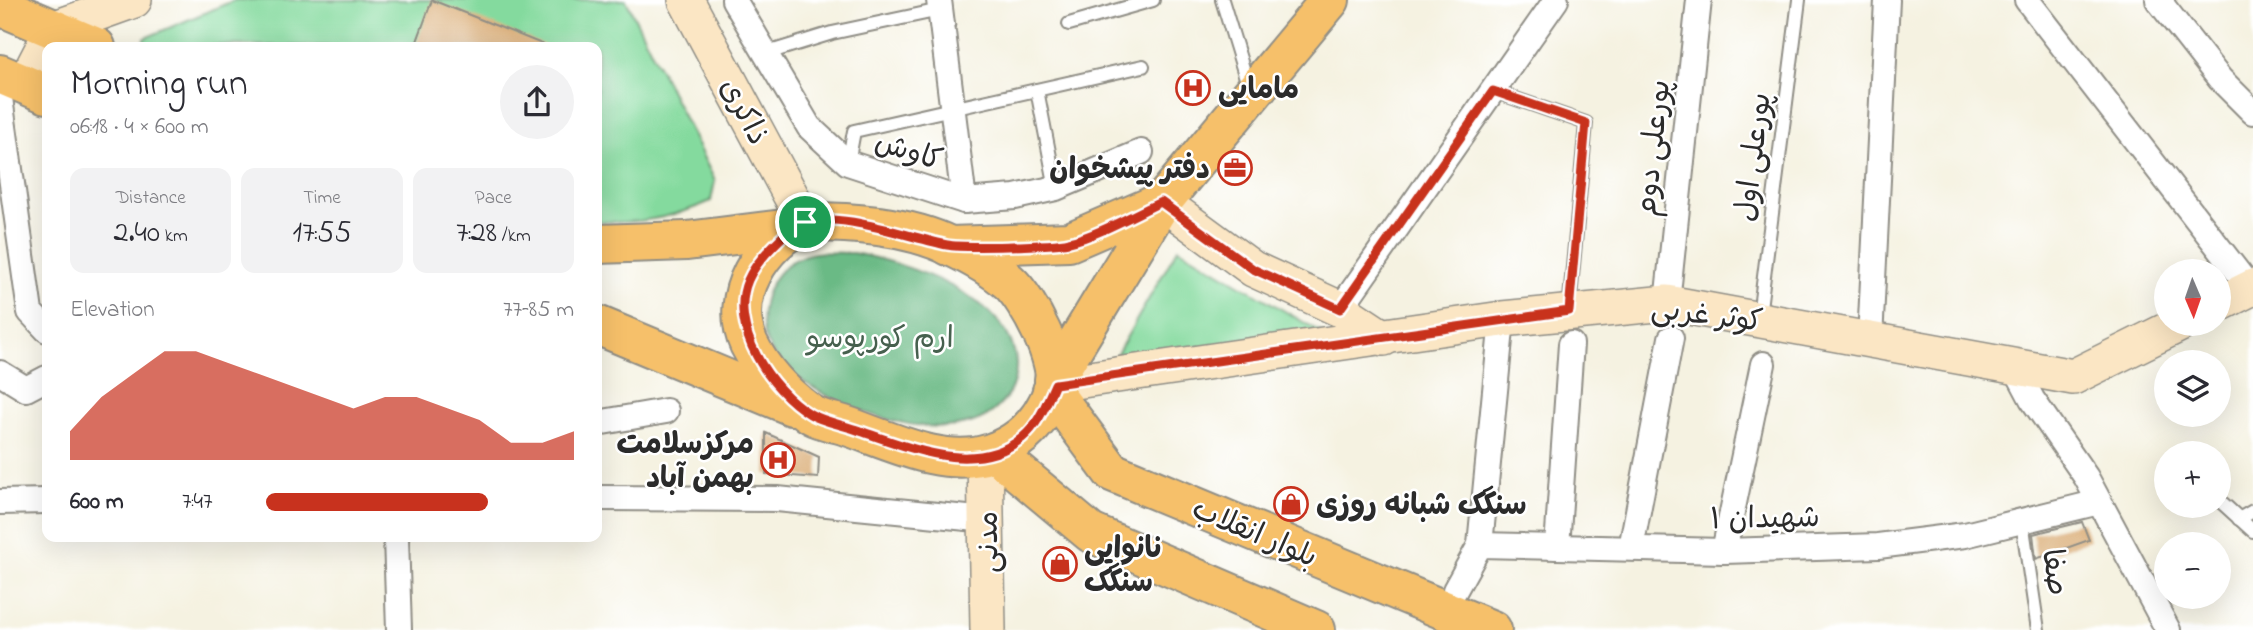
<!DOCTYPE html>
<html lang="en">
<head>
<meta charset="utf-8">
<style>
	:root { --surface:#fff; --page:#f2f2f3; --text:#2b2b33; --muted:#7c7c81; --accent:#c8321e }
	body { margin:0; font-family:"Indie Flower","Playpen Sans Arabic",sans-serif; background:var(--page); color:var(--text); height:100vh; display:flex; flex-direction:column; font-size:26px; white-space:nowrap }
	* { box-sizing:border-box; margin:0 }
	p { font-size:23px; color:var(--muted) }
	.icon { flex:none; width:38px; height:38px; fill:none; stroke:currentColor; stroke-width:2; stroke-linecap:round; stroke-linejoin:round }
	.map { position:relative; flex:1; overflow:hidden }
	.details { position:absolute; left:42px; top:42px; width:560px; height:500px; display:flex; flex-direction:column; background:var(--surface); border-radius:14px; box-shadow:0 7px 28px #0002 }
	.details>* { flex:none }
	.needle { width:46px; rotate:178deg }
	.controls { position:absolute; left:2154px; top:259px; display:grid; gap:14px }
	.controls a { display:grid; place-items:center; width:77px; height:77px; border-radius:50%; background:var(--surface); box-shadow:0 7px 28px #0002; font-size:35px }
	.pin { position:absolute; display:grid; place-items:center; width:60px; height:60px; color:#fff; margin:-30px; border:4px solid #fff; border-radius:50%; box-shadow:0 2px 7px #0007 }
	.round { display:grid; place-items:center; flex:none; width:74px; height:74px; border-radius:37px; background:var(--page) }
	.headline { display:flex; align-items:center; justify-content:space-between; height:119px; padding:0 28px }
	h1 { font-size:38px; font-weight:600; line-height:52px }
	.stats { display:grid; grid-template-columns:repeat(3,1fr); gap:10px; height:119px; padding:7px 28px }
	.stats div { display:grid; align-content:center; border-radius:14px; background:var(--page); text-align:center }
	.stats b { font-size:30px; font-weight:600 }
	.stats small { font-size:19px; font-weight:400 }
	.stats p { font-size:19px }
	.chart { height:196px; padding:14px 28px }
	.chart p { display:flex; justify-content:space-between }
	.chart svg { width:100%; height:126px; margin-top:7px; fill:var(--accent); opacity:.7 }
	ul { padding:0 28px; list-style:none; font-size:23px }
	li { display:grid; grid-template-columns:112px 84px 1fr; align-items:center; height:52px }
	li i { height:18px; border-radius:9px; background:var(--accent) }
	.map>svg:first-child { display:block }
	.green { fill:#84da9e; stroke:#588264; stroke-width:2 }
	.forest { fill:#6bba85; stroke:#4b7258; stroke-width:2 }
	.building { fill:#dcb17d }
	.lines { fill:none; stroke-linecap:round; stroke-linejoin:round }
	.lane-casing { stroke:#908e86; stroke-width:16 }
	.street-casing { stroke:#908e86; stroke-width:28 }
	.secondary-casing { stroke:#908e86; stroke-width:38 }
	.primary-casing { stroke:#908e86; stroke-width:42 }
	.lane { stroke:#fff; stroke-width:12 }
	.street { stroke:#fff; stroke-width:24 }
	.secondary { stroke:#fbe6c4; stroke-width:35 }
	.primary { stroke:#f6c06b; stroke-width:38 }
	.route-casing { stroke:#fff; stroke-width:14 }
	.route { stroke:#c8321e; stroke-width:9 }
	.labels { text-anchor:middle; stroke-width:5; stroke-linejoin:round; paint-order:stroke }
	.poi-label { font-size:30px; font-weight:bold; fill:#2b2b2b; stroke:#fff; text-anchor:start }
	.street-label { font-size:30px; fill:#2b2b2b; stroke:#fff }
	.park-label { font-size:30px; fill:#46604e; stroke:#fff }
</style>
</head>
<body>
<div class="map">
<svg width="2253" height="630" viewBox="0 0 2253 630">
	<rect width="100%" height="100%" fill="#fff"/>
	<filter id="ink" filterUnits="userSpaceOnUse"><feTurbulence type="fractalNoise" baseFrequency=".0143" numOctaves="2"/><feDisplacementMap in="SourceGraphic" scale="14" xChannelSelector="R" yChannelSelector="G"/><feConvolveMatrix kernelMatrix="1 2 1 2 8 2 1 2 1" color-interpolation-filters="sRGB"/></filter>
	<filter id="wash" filterUnits="userSpaceOnUse"><feTurbulence type="fractalNoise" baseFrequency=".00686" numOctaves="4" result="noise"/><feDisplacementMap in="SourceGraphic" scale="28" xChannelSelector="R" yChannelSelector="G"/><feGaussianBlur stdDeviation="1.57" result="paint"/><feColorMatrix in="noise" values="0 0 0 0 0 0 0 0 0 0 0 0 0 0 0 0 0 1.4 0 .05"/><feComposite in="paint" operator="in"/></filter>
	<g filter="url(#wash)">
		<rect width="100%" height="100%" fill="#f5f2e1"/>
		<g class="green">
			<path d="M235 0H626L715 181 711 201C675 217 636 225 597 221V47L142 45 145 38Z"/>
			<polygon points="1178,248 1322,333 1114,359"/>
		</g>
		<path class="forest" d="M853 253C907 263 1011 297 1016 362 1017 381 1010 396 996 409 945 455 812 403 775 356 750 325 764 271 801 257 816 250 837 253 853 253Z"/>
		<g id="blocks">
			<g class="building">
				<polygon points="432,0 547,46 546,47 415,47"/>
				<polygon points="766,433 819,457 818,478 766,474"/>
				<polygon points="2082,522 2089,540 2036,559 2033,534"/>
			</g>
		</g>
	</g>
	<g filter="url(#ink)">
		<use href="#blocks" fill-opacity="0" stroke="#908e86" stroke-width="2"/>
		<g class="lines">
			<g class="lane-casing">
				<g id="lane">
					<polyline points="1222,0 1249,88"/>
					<polyline points="1069,24 1153,0"/>
					<polyline points="764,54 832,33 940,10"/>
					<polyline points="1037,90 1056,188"/>
					<polyline points="1493,91 1586,123 1569,310"/>
					<polyline points="848,163 854,131 1143,66"/>
					<polyline points="1759,316 1799,0"/>
					<polyline points="2219,500 2253,531"/>
					<polyline points="2239,519 2253,511"/>
					<polyline points="2022,521 2038,630"/>
				</g>
			</g>
			<g class="street-casing">
				<g id="street">
					<polyline points="734,0 809,127 848,163 964,201 1015,197 1056,188 1141,152"/>
					<polyline points="939,0 964,201"/>
					<polyline points="2027,0 2250,288"/>
					<polyline points="2158,0 2220,79 2253,112"/>
					<polyline points="0,98 30,312 47,330"/>
					<polyline points="1667,303 1699,0"/>
					<polyline points="1340,309 1556,0"/>
					<polyline points="1870,340 1887,0"/>
					<polyline points="2015,367 2032,399 2086,477 2168,630"/>
					<polyline points="0,373 26,389 47,378"/>
					<polyline points="597,423 666,411"/>
					<polyline points="597,498 777,499 987,520"/>
					<polyline points="0,502 47,501"/>
					<polyline points="396,537 399,630"/>
					<polyline points="1480,545 1502,319"/>
					<polyline points="1557,547 1571,344"/>
					<polyline points="1631,548 1671,338"/>
					<polyline points="1724,551 1763,364"/>
					<polyline points="1455,590 1480,545 1724,551 1878,546 1965,535 2099,502"/>
				</g>
			</g>
			<g class="secondary-casing">
				<g id="secondary">
					<polyline points="686,0 805,222"/>
					<polyline points="24,85 53,29 134,0"/>
					<polyline points="1162,202 1253,269 1340,309 1384,338"/>
					<polyline points="2219,304 2253,287"/>
					<polyline points="1055,384 1502,319 1667,303 2073,377 2180,324"/>
					<polyline points="985,455 988,630"/>
				</g>
			</g>
			<g class="primary-casing">
				<g id="primary">
					<polyline points="0,6 96,47"/>
					<polyline points="0,74 47,94"/>
					<path d="M805 222C852 222 907 225 950 246 969 255 994 269 1009 282 1028 299 1061 362 1054 387 1044 419 1022 442 991 453 945 469 890 441 847 426 835 422 818 420 808 412 784 394 762 371 749 344 727 296 762 242 805 222Z"/>
					<polyline points="597,244 687,241 791,228"/>
					<polyline points="949,246 1069,242 1162,202"/>
					<polyline points="597,325 792,406"/>
					<polyline points="1054,380 1162,202 1330,0"/>
					<polyline points="1052,391 1112,472 1492,630"/>
					<polyline points="994,452 1091,533 1316,630"/>
				</g>
			</g>
			<use href="#lane" class="lane"/>
			<use href="#street" class="street"/>
			<use href="#secondary" class="secondary"/>
			<use href="#primary" class="primary"/>
		</g>
	</g>
	<g class="lines" filter="url(#ink)">
		<g class="route-casing">
			<path id="route" d="M1493 91 1586 123 1569 311 1055 384C1046 404 1039 424 1022 438 975 477 909 447 860 431 844 425 824 422 810 414 770 390 728 327 748 280 754 266 763 256 773 246 782 237 790 228 802 223 837 210 911 238 947 245 962 248 1054 246 1069 242 1096 236 1135 214 1161 202L1253 269 1340 309Z"/>
		</g>
		<use href="#route" class="route"/>
	</g>
	<defs>
		<g id="hospital-ring" transform="scale(1.75)"><circle r="9.5" fill="#fff" stroke="#c8321e" stroke-width="1.5"/><path d="M-5-5h3v3.5h4V-5h3V5h-3V1.5h-4V5h-3Z" fill="#c8321e"/></g>
		<g id="office-ring" transform="scale(1.75)"><circle r="9.5" fill="#fff" stroke="#c8321e" stroke-width="1.5"/><path d="M-6-3h4V-5.5h4V-3h4V5H-6ZM-1-4.5V-3h2v-1.5ZM-6 0V1H6V0Z" fill="#c8321e"/></g>
		<g id="shop-ring" transform="scale(1.75)"><circle r="9.5" fill="#fff" stroke="#c8321e" stroke-width="1.5"/><path d="M-5-2.5h2.3a2.7 3.5 0 0 1 5.4 0H5L5.5 6h-11ZM-1.5-2.5h3a1.5 2.3 0 0 0-3 0Z" fill="#c8321e"/></g>
	</defs>
	<g fill-rule="evenodd">
		<use href="#hospital-ring" x="1193" y="88"/>
		<use href="#office-ring" x="1235" y="168"/>
		<use href="#hospital-ring" x="778" y="460"/>
		<use href="#shop-ring" x="1291" y="504"/>
		<use href="#shop-ring" x="1060" y="564"/>
	</g>
	<g class="labels">
		<g class="poi-label">
			<text x="1218" y="98">مامایی</text>
			<text x="1210" y="178" text-anchor="end">دفتر پیشخوان</text>
			<text x="754" y="453" text-anchor="end">مرکزسلامت<tspan x="754" dy="34">بهمن آباد</tspan></text>
			<text x="1316" y="514">سنگک شبانه روزی</text>
			<text x="1084" y="557">نانوایی<tspan x="1084" dy="34">سنگک</tspan></text>
		</g>
		<g class="street-label">
			<text transform="translate(745 111) rotate(62)" y="10">ذاکری</text>
			<text transform="translate(1652 148) rotate(-84)" y="10">پورعلی دوم</text>
			<text transform="translate(909 150) rotate(18)" y="10">کاوش</text>
			<text transform="translate(1752 157) rotate(-83)" y="10">پورعلی اول</text>
			<text transform="translate(1707 314) rotate(7)" y="10">کوثر غربی</text>
			<text transform="translate(1765 517) rotate(-1)" y="10">شهیدان ۱</text>
			<text transform="translate(1255 532) rotate(23)" y="10">بلوار انقلاب</text>
			<text transform="translate(987 542) rotate(-91)" y="10">مدنی</text>
			<text transform="translate(2056 572) rotate(82)" y="10">صفا</text>
		</g>
		<g class="park-label">
			<text x="880" y="347">ارم کورپوسو</text>
		</g>
	</g>
</svg>
<div class="controls">
<a><svg class="needle" viewBox="-14 -14 28 28"><path d="M0-13l5 13h-10z" fill="#e53935"/><path d="M0 13l5-13h-10z" fill="#7c7c81"/></svg></a>
<a><svg class="icon" aria-label="layers" viewBox="0 0 24 24"><path d="M12 4l9 5-9 5-9-5zM3 14l9 5 9-5"/></svg></a>
<a>+</a>
<a>−</a>
</div>
<div class="pin" style="left:805px;top:222px;background:#1e9e55"><svg class="icon" aria-label="arrive" viewBox="0 0 24 24"><path d="M6 21V4h12l-3 4 3 4H6"/></svg></div>
<section class="details">
<div class="headline"><div><h1>Morning run</h1><p>06:18 · 4 × 600 m</p></div><a class="round"><svg class="icon" aria-label="share" viewBox="0 0 24 24"><path d="M12 15V3M7 8l5-5 5 5M5 13v7h14v-7"/></svg></a></div>
<div class="stats">
<div><p>Distance</p><b>2.40<small> km</small></b></div>
<div><p>Time</p><b>17:55</b></div>
<div><p>Pace</p><b>7:28<small> /km</small></b></div>
</div>
<div class="chart"><p><span>Elevation</span>77–85 m</p>
<svg viewBox="0 0 160 44" preserveAspectRatio="none"><path d="M0 44V34L10 22L20 14L30 6L40 6L50 10L60 14L70 18L80 22L90 26L100 22L110 22L120 26L130 30L140 38L150 38L160 34V44z"/></svg>
</div>
<ul>
<li><b>600 m</b>7:47<i style="width:72%"></i></li>
</ul>
</section>
</div>
</body>
</html>
